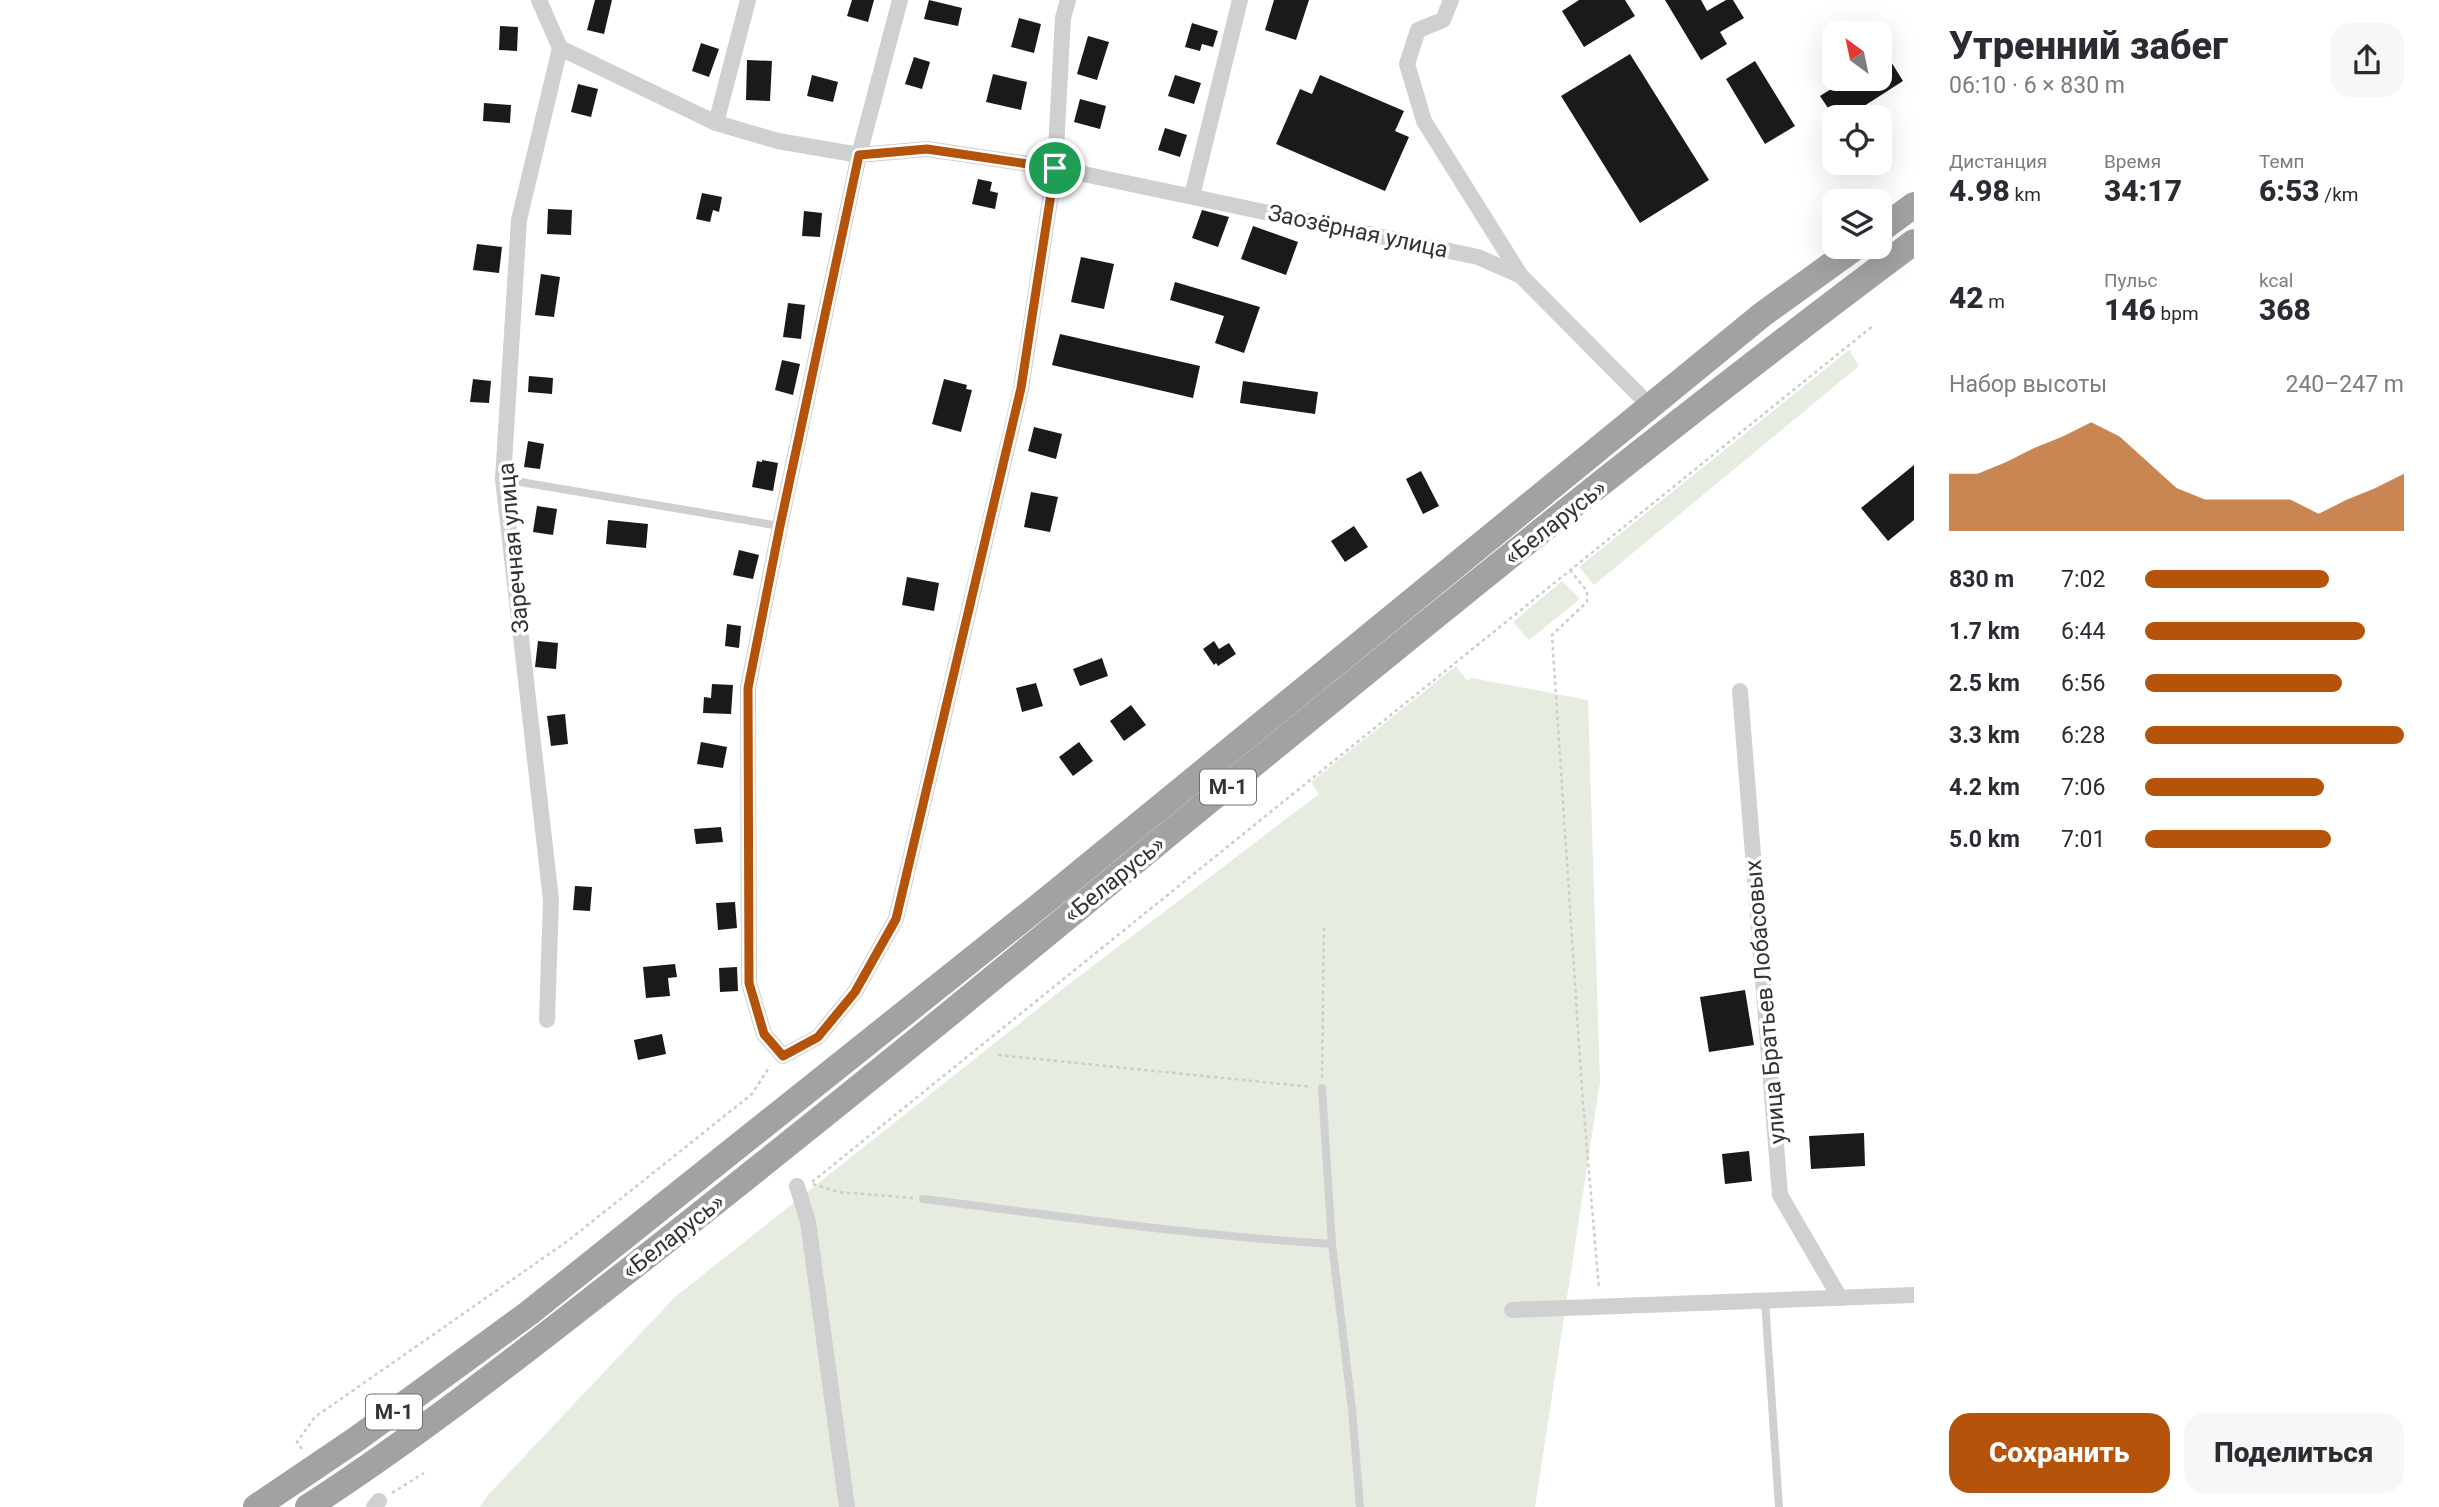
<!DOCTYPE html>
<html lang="ru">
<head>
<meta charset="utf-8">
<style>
	:root { --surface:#fff; --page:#f7f7f7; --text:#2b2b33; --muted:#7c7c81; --accent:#b45309 }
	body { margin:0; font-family:Roboto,sans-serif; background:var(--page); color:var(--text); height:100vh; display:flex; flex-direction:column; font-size:26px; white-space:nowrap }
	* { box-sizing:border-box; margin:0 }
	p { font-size:23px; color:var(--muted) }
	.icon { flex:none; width:38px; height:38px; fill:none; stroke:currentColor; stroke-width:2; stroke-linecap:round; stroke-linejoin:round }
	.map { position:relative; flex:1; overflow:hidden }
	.panel { display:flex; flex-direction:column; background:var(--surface); width:525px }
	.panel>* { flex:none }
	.needle { width:46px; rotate:327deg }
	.buttons { position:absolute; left:1822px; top:21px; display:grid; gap:14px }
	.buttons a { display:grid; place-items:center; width:70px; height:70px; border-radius:14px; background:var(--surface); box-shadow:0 7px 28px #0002; font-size:35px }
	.pin { position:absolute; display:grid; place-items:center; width:60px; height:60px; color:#fff; margin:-30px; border:4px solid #fff; border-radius:50%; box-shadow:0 2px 7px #0007 }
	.round { display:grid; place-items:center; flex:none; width:74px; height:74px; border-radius:21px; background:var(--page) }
	.summary { display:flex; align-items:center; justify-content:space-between; height:119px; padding:0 35px }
	h1 { font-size:38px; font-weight:800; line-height:52px }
	.metrics { display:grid; grid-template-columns:repeat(3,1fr); gap:10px; height:119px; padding:7px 35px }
	.metrics div { display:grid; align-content:center }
	.metrics b { font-size:30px; font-weight:800 }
	.metrics small { font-size:19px; font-weight:400 }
	.metrics p { font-size:19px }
	.chart { height:196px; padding:14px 35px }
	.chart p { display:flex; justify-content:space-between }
	.chart svg { width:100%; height:126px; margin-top:7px; fill:var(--accent); opacity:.7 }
	.cta { display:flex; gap:14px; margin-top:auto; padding:14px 35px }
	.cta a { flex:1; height:80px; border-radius:21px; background:var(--accent); color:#fff; font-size:28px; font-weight:800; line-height:80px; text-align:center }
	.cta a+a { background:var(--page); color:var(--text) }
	ul { padding:0 35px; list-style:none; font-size:23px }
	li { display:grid; grid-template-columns:112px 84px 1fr; align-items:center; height:52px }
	li i { height:18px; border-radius:9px; background:var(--accent) }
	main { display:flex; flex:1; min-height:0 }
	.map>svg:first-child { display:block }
	.green { fill:#e6ecdf }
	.building { fill:#1a1a1a }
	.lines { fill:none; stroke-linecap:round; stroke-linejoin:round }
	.path { stroke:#cdcdcd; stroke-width:2.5; stroke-dasharray:3.5 3.5; stroke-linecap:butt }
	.service { stroke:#d0d0d0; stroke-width:8 }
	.minor { stroke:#d0d0d0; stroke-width:16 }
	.trunk { stroke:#a2a2a2; stroke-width:26 }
	.route-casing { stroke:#fff; stroke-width:14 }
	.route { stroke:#b45309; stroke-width:9 }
	.labels { text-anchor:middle; stroke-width:7; stroke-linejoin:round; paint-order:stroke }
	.shield { fill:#fff; stroke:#707070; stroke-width:2 }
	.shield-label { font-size:21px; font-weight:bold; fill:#333 }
	.street-label { font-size:23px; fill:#333; stroke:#fff }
</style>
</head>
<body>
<main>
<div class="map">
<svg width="1914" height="1507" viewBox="0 0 1914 1507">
	<rect width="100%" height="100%" fill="#fff"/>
	<g class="green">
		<polygon points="1849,350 1859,366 1594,585 1579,567"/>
		<polygon points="1562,581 1580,599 1529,640 1513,622"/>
		<polygon points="1456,666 1467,681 1472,678 1588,700 1600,1082 1535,1507 480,1507 488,1495 675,1297 1064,988 1319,794 1311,782"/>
	</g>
	<g class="building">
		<polygon points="595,0 612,0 604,34 587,30"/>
		<polygon points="852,0 874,0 868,22 847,16"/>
		<polygon points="929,0 962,8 958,26 924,19"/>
		<polygon points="1274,0 1309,0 1296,40 1265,30"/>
		<polygon points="1579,0 1625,0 1635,16 1584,47 1562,11"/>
		<polygon points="1665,0 1701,0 1707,11 1726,0 1733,0 1744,18 1720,32 1727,44 1701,60"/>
		<polygon points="1019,18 1041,24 1034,53 1011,47"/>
		<polygon points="1192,23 1218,31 1213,47 1202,44 1200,51 1185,47"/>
		<polygon points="500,26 518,27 517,51 499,50"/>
		<polygon points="1088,36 1109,42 1097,80 1077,74"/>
		<polygon points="701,43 719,49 709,77 692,71"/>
		<polygon points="1880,44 1903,81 1847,117 1834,117 1820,96 1847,79 1880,79"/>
		<polygon points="1630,54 1709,180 1640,223 1561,96"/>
		<polygon points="914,57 930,62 922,89 905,84"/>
		<polygon points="747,60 772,61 770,101 746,100"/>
		<polygon points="1755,61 1795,126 1765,144 1726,79"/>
		<polygon points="993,74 1027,82 1021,110 986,102"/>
		<polygon points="812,75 838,82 833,102 807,96"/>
		<polygon points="1175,75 1201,83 1194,104 1168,96"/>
		<polygon points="1320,75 1404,111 1395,131 1409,137 1385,191 1276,144 1300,89 1312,94"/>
		<polygon points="578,84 598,89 591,117 571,112"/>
		<polygon points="1080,99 1106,106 1100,129 1074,122"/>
		<polygon points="484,103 511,105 510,123 483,121"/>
		<polygon points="1165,128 1187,135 1180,157 1158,150"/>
		<polygon points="978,179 992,182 990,191 998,193 995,209 972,204"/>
		<polygon points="702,193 722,197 719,212 713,210 710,222 696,219"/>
		<polygon points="548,209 572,210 571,235 547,234"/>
		<polygon points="1202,210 1229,217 1218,247 1192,238"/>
		<polygon points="804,211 822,213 820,237 802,236"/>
		<polygon points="1253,226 1298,242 1286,275 1241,259"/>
		<polygon points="477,244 502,247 499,273 473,270"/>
		<polygon points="1081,257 1114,264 1104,309 1071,302"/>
		<polygon points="541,274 560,277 554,317 535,315"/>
		<polygon points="1175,282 1260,307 1244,353 1215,343 1224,316 1170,300"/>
		<polygon points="788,303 805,305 801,339 783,337"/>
		<polygon points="1060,334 1200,366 1193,398 1052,365"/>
		<polygon points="782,360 800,364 793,395 775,390"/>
		<polygon points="529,376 553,378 552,394 528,392"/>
		<polygon points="473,379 491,381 489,403 470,402"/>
		<polygon points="944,379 967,385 966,389 972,390 961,432 932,424"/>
		<polygon points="1243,381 1318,392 1315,414 1240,403"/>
		<polygon points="1034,427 1062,434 1056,459 1028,451"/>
		<polygon points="528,441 544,444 540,469 524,467"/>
		<polygon points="762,460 778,463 773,491 752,487 757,461 762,462"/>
		<polygon points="1914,465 1914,520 1888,541 1861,508"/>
		<polygon points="1421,471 1439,506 1423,514 1406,479"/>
		<polygon points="1031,492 1058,497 1050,532 1024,527"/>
		<polygon points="537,506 557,509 553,535 533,532"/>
		<polygon points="608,520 648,524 646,548 606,544"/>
		<polygon points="1354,526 1368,547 1345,562 1331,541"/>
		<polygon points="739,550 759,555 753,579 733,575"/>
		<polygon points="907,577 939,583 934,611 902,605"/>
		<polygon points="727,624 741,626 739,648 725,646"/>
		<polygon points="538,641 558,643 556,669 535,667"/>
		<polygon points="1214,641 1219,649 1229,643 1236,654 1218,666 1216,663 1214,665 1203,649"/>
		<polygon points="1102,658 1108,676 1080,686 1073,669"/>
		<polygon points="1036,683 1043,706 1022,712 1016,688"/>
		<polygon points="712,684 733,685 731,714 703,713 704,697 711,698"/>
		<polygon points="1131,705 1146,725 1124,741 1110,721"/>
		<polygon points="565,714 568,744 551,746 547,716"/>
		<polygon points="701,742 727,747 723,768 697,764"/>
		<polygon points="1079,742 1093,761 1073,776 1059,757"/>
		<polygon points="721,827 723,842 696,844 694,829"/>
		<polygon points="575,886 592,887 590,911 573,910"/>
		<polygon points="735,902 737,928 718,930 716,903"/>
		<polygon points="675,964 677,977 668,978 670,996 646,998 643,967"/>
		<polygon points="737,967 738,991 720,992 719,968"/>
		<polygon points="1745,990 1754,1045 1709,1052 1700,997"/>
		<polygon points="662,1034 666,1054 638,1060 634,1040"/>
		<polygon points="1864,1133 1865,1166 1811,1169 1809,1136"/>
		<polygon points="1749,1151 1752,1181 1725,1184 1722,1154"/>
	</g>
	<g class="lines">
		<g class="path">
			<polyline points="1570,570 1587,591 1587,602 1552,635 1582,1090 1599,1289"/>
			<polyline points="998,1055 1312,1087"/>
			<polyline points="1322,1078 1324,924"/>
			<polyline points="812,1182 1874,325"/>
			<polyline points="813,1184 838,1192 913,1198"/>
			<polyline points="302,1449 297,1442 315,1417 569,1240 752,1094 770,1066"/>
			<polyline points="392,1493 424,1473"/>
		</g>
		<g class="service">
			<polyline points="503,479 780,526"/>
			<polyline points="1322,1088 1332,1244 1352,1409 1360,1507"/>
			<path d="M923 1199C1060 1216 1195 1236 1332 1244"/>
			<polyline points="1765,1301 1779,1507"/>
		</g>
		<g class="minor">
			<polyline points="539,0 560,48 519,220 503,479 551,900 547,1020"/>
			<polyline points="900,0 859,155 780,526 748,688 749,983 764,1034 783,1056 818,1037 855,992 896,919 1021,389 1055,168 1063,18 1068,0"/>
			<polyline points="1451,0 1443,20 1418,30 1407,64 1424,121 1521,276"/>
			<polyline points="560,48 716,123 778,141 859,155 927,149 1055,168 1478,257 1521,276 1650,406"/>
			<polyline points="716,123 748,0"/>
			<polyline points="1192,196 1240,0"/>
			<polyline points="1740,691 1780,1195 1840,1298"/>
			<polyline points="797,1186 808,1222 847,1507"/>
			<polyline points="1512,1310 1914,1295"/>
			<polyline points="374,1507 379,1501"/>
		</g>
		<g class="trunk">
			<polyline points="1880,230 1914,205"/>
			<polyline points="256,1507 358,1438 529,1313 1049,898 1763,314 1856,247"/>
			<path d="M308 1507C411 1440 509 1364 606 1288 714 1204 821 1118 927 1032 1253 766 1576 494 1914 242"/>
		</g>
	</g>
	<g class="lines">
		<g class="route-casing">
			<polygon id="route" points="927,149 1055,168 1021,388 896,919 855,992 818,1037 783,1056 764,1034 749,983 748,688 780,526 859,155"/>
		</g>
		<use href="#route" class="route"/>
	</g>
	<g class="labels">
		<g class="shield">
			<rect x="1200" y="769.5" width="56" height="35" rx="5"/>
			<rect x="366" y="1394.5" width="56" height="35" rx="5"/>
		</g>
		<g class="shield-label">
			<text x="1228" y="794">М-1</text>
			<text x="394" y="1419">М-1</text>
		</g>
		<g class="street-label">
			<text transform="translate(1358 231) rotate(12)" y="8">Заозёрная улица</text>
			<text transform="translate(1555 522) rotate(-38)" y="8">«Беларусь»</text>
			<text transform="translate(513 548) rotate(-95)" y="8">Заречная улица</text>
			<text transform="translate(1114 879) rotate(-39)" y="8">«Беларусь»</text>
			<text transform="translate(1765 1002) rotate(-95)" y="8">улица Братьев Лобасовых</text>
			<text transform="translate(673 1236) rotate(-38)" y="8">«Беларусь»</text>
		</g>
	</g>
</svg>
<div class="buttons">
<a><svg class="needle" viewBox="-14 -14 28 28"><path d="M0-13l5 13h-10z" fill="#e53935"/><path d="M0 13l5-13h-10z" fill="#7c7c81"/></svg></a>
<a><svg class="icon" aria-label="locate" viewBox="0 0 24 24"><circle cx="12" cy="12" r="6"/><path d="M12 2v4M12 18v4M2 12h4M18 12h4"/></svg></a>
<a><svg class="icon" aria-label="layers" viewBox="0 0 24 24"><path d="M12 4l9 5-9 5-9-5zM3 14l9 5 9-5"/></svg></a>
</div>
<div class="pin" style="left:1055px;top:168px;background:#1e9e55"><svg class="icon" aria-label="arrive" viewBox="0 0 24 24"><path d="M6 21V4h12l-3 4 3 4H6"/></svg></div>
</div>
<section class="panel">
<div class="summary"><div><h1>Утренний забег</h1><p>06:10 · 6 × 830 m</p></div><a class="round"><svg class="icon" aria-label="share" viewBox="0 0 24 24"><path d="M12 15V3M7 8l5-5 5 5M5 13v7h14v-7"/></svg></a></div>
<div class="metrics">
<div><p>Дистанция</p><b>4.98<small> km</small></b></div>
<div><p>Время</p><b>34:17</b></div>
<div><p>Темп</p><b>6:53<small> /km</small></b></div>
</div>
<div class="metrics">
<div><b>42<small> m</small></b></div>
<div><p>Пульс</p><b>146<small> bpm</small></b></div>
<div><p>kcal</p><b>368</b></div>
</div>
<div class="chart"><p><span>Набор высоты</span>240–247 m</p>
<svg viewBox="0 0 160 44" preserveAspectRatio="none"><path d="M0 44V24L10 24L20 20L30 15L40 11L50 6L60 11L70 20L80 29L90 33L100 33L110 33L120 33L130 38L140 33L150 29L160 24V44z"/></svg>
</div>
<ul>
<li><b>830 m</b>7:02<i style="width:71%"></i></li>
<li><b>1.7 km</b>6:44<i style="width:85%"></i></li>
<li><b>2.5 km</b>6:56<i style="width:76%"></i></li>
<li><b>3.3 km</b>6:28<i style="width:100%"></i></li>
<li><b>4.2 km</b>7:06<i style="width:69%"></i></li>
<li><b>5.0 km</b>7:01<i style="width:72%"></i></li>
</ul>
<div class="cta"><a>Сохранить</a><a>Поделиться</a></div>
</section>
</main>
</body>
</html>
